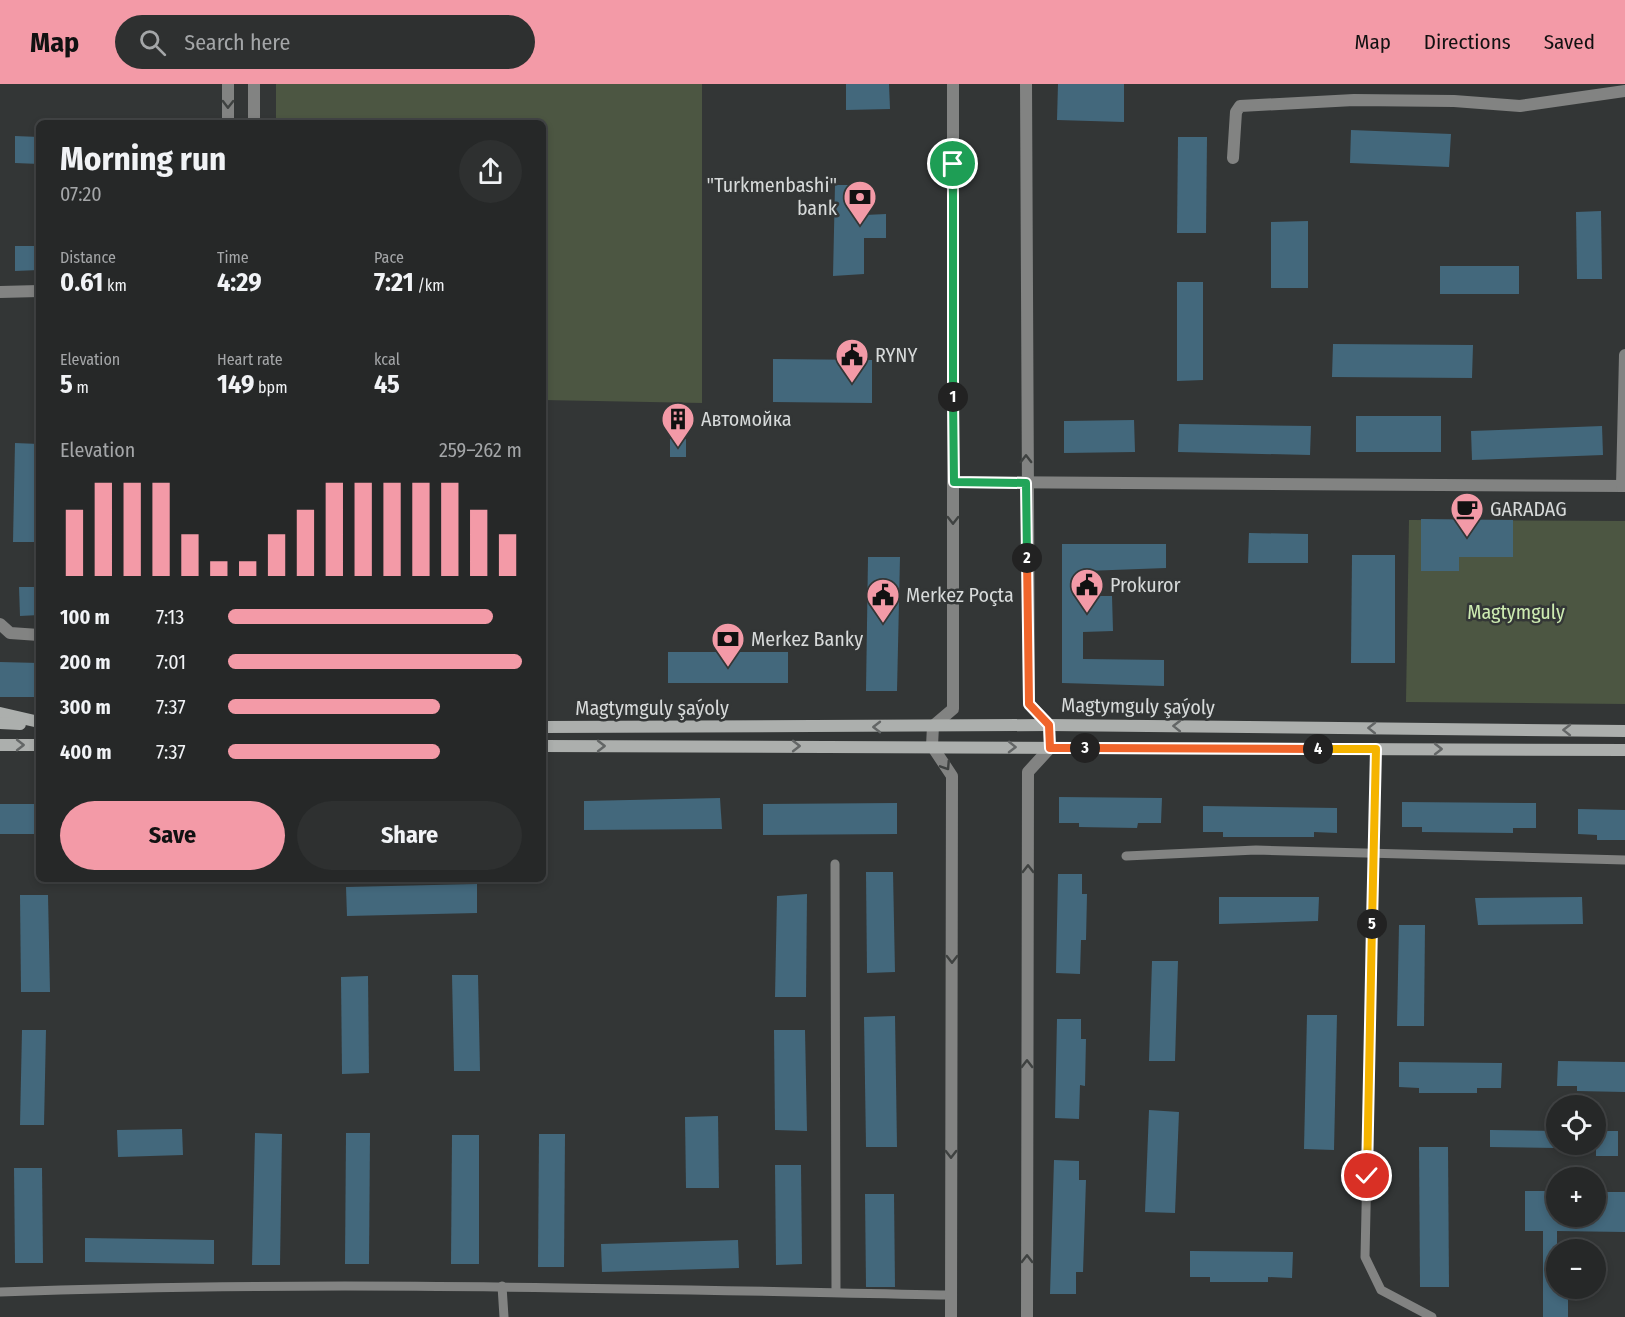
<!DOCTYPE html>
<html lang="en">
<head>
<meta charset="utf-8">
<style>
	:root { --surface:#262828; --page:#2e3030; --text:#f1f3f6; --muted:#a4a6a8; --line:#424445; --accent:#f39aa7 }
	body { margin:0; font-family:"Fira Sans Condensed",sans-serif; background:var(--page); color:var(--text); height:100vh; display:flex; flex-direction:column; font-size:22px; white-space:nowrap }
	* { box-sizing:border-box; margin:0 }
	p { font-size:20px; color:var(--muted) }
	.icon { flex:none; width:33px; height:33px; fill:none; stroke:currentColor; stroke-width:2; stroke-linecap:round; stroke-linejoin:round }
	.map { position:relative; flex:1; overflow:hidden }
	.panel { position:absolute; left:36px; top:36px; width:510px; height:762px; display:flex; flex-direction:column; background:var(--surface); border-radius:9px; box-shadow:0 3px 9px #0003,0 0 0 2px var(--line) }
	.panel>* { flex:none }
	.fabs { position:absolute; left:1546px; top:1011px; display:grid; gap:12px }
	.fabs a { display:grid; place-items:center; width:60px; height:60px; border-radius:50%; background:var(--surface); box-shadow:0 3px 9px #0003,0 0 0 2px var(--line); font-size:30px }
	.pin { position:absolute; display:grid; place-items:center; width:51px; height:51px; color:#fff; margin:-26px; border:3px solid #fff; border-radius:50%; box-shadow:0 2px 6px #0007 }
	.km { position:absolute; width:30px; height:30px; margin:-15px; border-radius:50%; background:#222; color:#fff; font-size:16px; line-height:30px; text-align:center }
	.round { display:grid; place-items:center; flex:none; width:63px; height:63px; border-radius:32px; background:var(--page) }
	.summary { display:flex; align-items:center; justify-content:space-between; height:102px; padding:0 24px }
	h1 { font-size:33px; font-weight:700; line-height:45px }
	.figures { display:grid; grid-template-columns:repeat(3,1fr); gap:9px; height:102px; padding:6px 24px }
	.figures div { display:grid; align-content:center }
	.figures b { font-size:26px; font-weight:700 }
	.figures small { font-size:16px; font-weight:400 }
	.figures p { font-size:16px }
	.chart { height:168px; padding:12px 24px }
	.chart p { display:flex; justify-content:space-between }
	.chart svg { width:100%; height:108px; margin-top:6px; stroke:var(--accent); stroke-width:6 }
	.cta { display:flex; gap:12px; margin-top:auto; padding:12px 24px }
	.cta a { flex:1; height:69px; border-radius:36px; background:var(--accent); color:#111; font-size:24px; font-weight:700; line-height:69px; text-align:center }
	.cta a+a { background:var(--page); color:var(--text) }
	ul { padding:0 24px; list-style:none; font-size:20px }
	li { display:grid; grid-template-columns:96px 72px 1fr; align-items:center; height:45px }
	li i { height:15px; border-radius:8px; background:var(--accent) }
	header { display:flex; align-items:center; gap:36px; box-sizing:border-box; height:84px; padding:0 30px; background:var(--accent); color:#111 }
	header strong { font-size:28px }
	nav { display:flex; gap:33px; margin-inline-start:auto; font-size:21px }
	.search { width:420px; height:54px; background:var(--page); display:flex; align-items:center; gap:15px; box-sizing:border-box; padding:0 21px; border-radius:33px; color:var(--muted); font-size:22px }
	.map>svg:first-child { display:block }
	.green { fill:#4c5642 }
	.building { fill:#43687c }
	.lines { fill:none; stroke-linecap:round; stroke-linejoin:round }
	.lane { stroke:#828382; stroke-width:9 }
	.street { stroke:#828382; stroke-width:12 }
	.secondary { stroke:#acafad; stroke-width:12 }
	.oneway { stroke:#3f4241 }
	.oneway2 { stroke:#636666 }
	.split-1-casing { stroke:#fff; stroke-width:12 }
	.split-2-casing { stroke:#fff; stroke-width:12 }
	.split-3-casing { stroke:#fff; stroke-width:12 }
	.split-4-casing { stroke:#fff; stroke-width:12 }
	.split-5-casing { stroke:#fff; stroke-width:12 }
	.split-6-casing { stroke:#fff; stroke-width:12 }
	.split-1 { stroke:#22a559; stroke-width:8 }
	.split-2 { stroke:#22a559; stroke-width:8 }
	.split-3 { stroke:#f0652b; stroke-width:8 }
	.split-4 { stroke:#f0652b; stroke-width:8 }
	.split-5 { stroke:#f5b400; stroke-width:8 }
	.split-6 { stroke:#f5b400; stroke-width:8 }
	.labels { text-anchor:middle; stroke-width:5; stroke-linejoin:round; paint-order:stroke }
	.poi-label { font-size:20px; fill:#d7dada; stroke:#333636; text-anchor:start }
	.park-label { font-size:20px; fill:#cdebb1; stroke:#333636 }
	.street-label { font-size:20px; fill:#d7dada; stroke:#333636 }
</style>
</head>
<body>
<header>
<strong>Map</strong>
<div class="search"><svg class="icon" aria-label="search" viewBox="0 0 24 24"><circle cx="10" cy="10" r="6"/><path d="M15 15l6 6"/></svg>Search here</div>
<nav><a>Map</a><a>Directions</a><a>Saved</a></nav>
</header>
<div class="map">
<svg width="1625" height="1233" viewBox="0 0 1625 1233">
	<rect width="100%" height="100%" fill="#333636"/>
	<g class="green">
		<polygon points="276,0 702,0 702,319 543,316 543,39 276,39"/>
		<polygon points="1409,436 1625,437 1625,620 1406,618"/>
	</g>
	<g class="building">
		<polygon points="846,0 889,0 890,25 846,26"/>
		<polygon points="1058,0 1124,0 1124,38 1057,36"/>
		<polygon points="1351,46 1451,50 1449,83 1350,79"/>
		<polygon points="15,52 39,53 39,80 15,79"/>
		<polygon points="1178,53 1207,53 1206,149 1177,149"/>
		<polygon points="835,101 865,101 865,131 886,130 886,154 864,154 864,190 833,192"/>
		<polygon points="1601,127 1602,195 1577,195 1576,128"/>
		<polygon points="1308,137 1308,204 1271,204 1271,138"/>
		<polygon points="15,162 39,162 39,186 15,187"/>
		<rect x="1440" y="182" width="79" height="28"/>
		<polygon points="1177,198 1203,198 1203,296 1177,297"/>
		<polygon points="1333,260 1473,261 1472,294 1332,293"/>
		<polygon points="773,275 872,276 872,319 773,318"/>
		<rect x="1356" y="332" width="85" height="36"/>
		<polygon points="1134,336 1135,368 1064,369 1064,337"/>
		<polygon points="1179,340 1311,342 1310,371 1178,368"/>
		<polygon points="1602,342 1603,371 1472,376 1471,347"/>
		<rect x="670" y="355" width="16" height="18"/>
		<polygon points="15,359 39,360 39,458 13,458"/>
		<polygon points="1421,435 1513,436 1513,473 1459,473 1459,487 1421,487"/>
		<polygon points="1249,449 1308,450 1308,479 1248,479"/>
		<polygon points="1062,460 1166,460 1166,484 1086,487 1084,512 1112,512 1113,547 1083,548 1083,575 1164,576 1164,602 1062,599"/>
		<polygon points="1352,471 1395,471 1395,579 1351,579"/>
		<polygon points="868,473 900,473 897,607 866,607"/>
		<polygon points="19,503 39,503 39,531 20,532"/>
		<rect x="668" y="568" width="120" height="31"/>
		<polygon points="0,578 39,579 39,613 0,613"/>
		<polygon points="1059,713 1162,714 1161,739 1138,739 1137,744 1079,743 1079,739 1059,739"/>
		<polygon points="720,714 722,745 584,746 584,717"/>
		<polygon points="1402,718 1536,719 1536,744 1513,744 1513,749 1422,748 1422,743 1402,743"/>
		<polygon points="897,719 897,750 763,751 763,720"/>
		<rect x="0" y="720" width="39" height="30"/>
		<polygon points="1203,722 1337,724 1337,749 1314,748 1314,753 1223,753 1223,748 1203,748"/>
		<polygon points="1578,725 1625,726 1625,756 1597,756 1597,751 1578,750"/>
		<polygon points="866,788 893,788 895,888 867,889"/>
		<polygon points="1058,790 1082,790 1082,810 1087,810 1086,856 1081,856 1080,890 1056,889"/>
		<polygon points="477,800 477,829 347,832 346,803"/>
		<polygon points="807,810 806,913 775,913 777,812"/>
		<polygon points="20,811 48,811 50,908 21,908"/>
		<polygon points="1219,813 1319,813 1318,837 1219,840"/>
		<polygon points="1582,813 1583,840 1478,841 1475,814"/>
		<polygon points="1399,841 1425,841 1424,942 1397,942"/>
		<polygon points="1152,877 1178,877 1175,977 1149,977"/>
		<polygon points="452,891 478,891 480,987 454,987"/>
		<polygon points="368,892 369,989 342,990 341,893"/>
		<polygon points="1307,931 1337,931 1334,1066 1304,1065"/>
		<polygon points="895,932 897,1063 866,1063 864,933"/>
		<polygon points="1057,935 1081,935 1081,955 1086,955 1085,1002 1080,1001 1079,1035 1055,1034"/>
		<polygon points="22,946 46,946 44,1041 20,1041"/>
		<polygon points="774,946 805,946 807,1047 775,1046"/>
		<polygon points="1558,977 1625,978 1625,1008 1577,1007 1577,1002 1557,1002"/>
		<polygon points="1399,978 1502,979 1501,1004 1477,1004 1477,1009 1419,1009 1419,1004 1399,1003"/>
		<polygon points="1149,1026 1179,1028 1175,1129 1145,1128"/>
		<polygon points="718,1032 719,1104 686,1104 685,1033"/>
		<polygon points="182,1045 183,1071 118,1073 117,1046"/>
		<polygon points="1490,1046 1557,1047 1557,1064 1490,1063"/>
		<rect x="1596" y="1047" width="22" height="25"/>
		<polygon points="255,1049 282,1050 280,1181 252,1181"/>
		<polygon points="346,1049 370,1049 369,1180 345,1180"/>
		<polygon points="539,1050 565,1050 564,1183 538,1183"/>
		<polygon points="452,1051 479,1051 479,1180 451,1180"/>
		<polygon points="1419,1063 1448,1063 1449,1203 1420,1203"/>
		<polygon points="1054,1076 1079,1077 1079,1096 1086,1096 1083,1188 1076,1188 1076,1210 1050,1210"/>
		<polygon points="775,1081 801,1081 802,1180 776,1181"/>
		<polygon points="14,1084 42,1084 43,1179 15,1179"/>
		<polygon points="1525,1107 1557,1107 1557,1132 1596,1132 1596,1108 1625,1108 1625,1148 1557,1147 1557,1204 1568,1204 1568,1233 1543,1233 1543,1147 1525,1147"/>
		<polygon points="865,1110 894,1110 895,1203 866,1203"/>
		<polygon points="85,1154 214,1156 214,1180 85,1178"/>
		<polygon points="738,1156 739,1184 602,1188 601,1160"/>
		<polygon points="1190,1167 1293,1168 1292,1194 1268,1193 1268,1198 1210,1198 1210,1193 1190,1193"/>
	</g>
	<g class="lines">
		<g class="lane">
			<polyline points="1376,665 1365,1173 1381,1206 1432,1233"/>
			<polyline points="1126,772 1256,766 1625,776"/>
			<polyline points="835,780 836,1208"/>
			<polyline points="502,1202 504,1233"/>
			<path d="M0 1208C317 1196 634 1205 951 1211"/>
		</g>
		<g class="street">
			<polyline points="1026,0 1029,620 1049,641 1050,664 1028,688 1027,1233"/>
			<polyline points="228,39 228,0"/>
			<polyline points="254,39 254,0"/>
			<polyline points="1233,74 1236,28 1240,22 1354,16 1454,17 1520,22 1625,7"/>
			<polyline points="0,208 39,207"/>
			<polyline points="954,398 1625,402"/>
			<polyline points="1622,402 1625,271"/>
			<polyline points="0,540 10,549 39,551"/>
			<polyline points="951,1233 952,692 932,662 933,642 953,625 953,0"/>
		</g>
		<g class="secondary">
			<polyline points="0,629 39,638"/>
			<polyline points="0,639 20,640"/>
			<polyline points="543,643 1049,641 1625,647"/>
			<polyline points="0,661 39,661"/>
			<polyline points="543,662 1625,666"/>
		</g>
	</g>
	<defs><path id="oneway-chevron" d="M-2-3.5L2.5 0L-2 3.5" fill="none" stroke-width="1.6" stroke-linecap="round" stroke-linejoin="round" transform="scale(1.5)"/></defs>
	<g class="oneway">
		<use href="#oneway-chevron" transform="translate(228 20) rotate(91)"/>
		<use href="#oneway-chevron" transform="translate(1026 375) rotate(-90)"/>
		<use href="#oneway-chevron" transform="translate(953 436) rotate(90)"/>
		<use href="#oneway-chevron" transform="translate(946 682) rotate(57)"/>
		<use href="#oneway-chevron" transform="translate(1028 785) rotate(-90)"/>
		<use href="#oneway-chevron" transform="translate(952 875) rotate(90)"/>
		<use href="#oneway-chevron" transform="translate(1027 980) rotate(-90)"/>
		<use href="#oneway-chevron" transform="translate(951 1070) rotate(90)"/>
		<use href="#oneway-chevron" transform="translate(1027 1175) rotate(-90)"/>
	</g>
	<g class="oneway2">
		<use href="#oneway-chevron" transform="translate(1177 642) rotate(-179)"/>
		<use href="#oneway-chevron" transform="translate(877 643) rotate(180)"/>
		<use href="#oneway-chevron" transform="translate(1372 644) rotate(-179)"/>
		<use href="#oneway-chevron" transform="translate(1567 646) rotate(-179)"/>
		<use href="#oneway-chevron" transform="translate(20 661)"/>
		<use href="#oneway-chevron" transform="translate(601 662)"/>
		<use href="#oneway-chevron" transform="translate(796 662)"/>
		<use href="#oneway-chevron" transform="translate(1012 663) rotate(1)"/>
		<use href="#oneway-chevron" transform="translate(1438 665)"/>
	</g>
	<g class="lines">
		<g class="split-1-casing">
			<polyline id="split-1" points="953,80 953,313"/>
		</g>
		<g class="split-2-casing">
			<polyline id="split-2" points="953,313 954,398 1026,399 1027,474"/>
		</g>
		<g class="split-3-casing">
			<polyline id="split-3" points="1027,474 1029,620 1049,641 1050,664 1085,664"/>
		</g>
		<g class="split-4-casing">
			<polyline id="split-4" points="1085,664 1318,665"/>
		</g>
		<g class="split-5-casing">
			<polyline id="split-5" points="1318,665 1376,665 1372,840"/>
		</g>
		<g class="split-6-casing">
			<polyline id="split-6" points="1367,1092 1372,840"/>
		</g>
		<use href="#split-1" class="split-1"/>
		<use href="#split-2" class="split-2"/>
		<use href="#split-3" class="split-3"/>
		<use href="#split-4" class="split-4"/>
		<use href="#split-5" class="split-5"/>
		<use href="#split-6" class="split-6"/>
	</g>
	<defs>
		<g id="bank-pin" transform="scale(1.725)"><path d="M0 17L-7.5 6A9.5 9.5 0 1 1 7.5 6Z" fill="#f39aa7" stroke="#333636"/><path d="M-6-4H6V4H-6ZM0-2.3a2.3 2.3 0 1 0 0 4.6a2.3 2.3 0 1 0 0-4.6Z" fill="#111"/></g>
		<g id="civic-pin" transform="scale(1.725)"><path d="M0 17L-7.5 6A9.5 9.5 0 1 1 7.5 6Z" fill="#f39aa7" stroke="#333636"/><path d="M-.6-6.5H3V-4.5H.6V-3L4-1V1h2V6H-6V1h2V-1L-.6-3ZM-1.2 2.5V6h2.4V2.5Z" fill="#111"/></g>
		<g id="building-pin" transform="scale(1.725)"><path d="M0 17L-7.5 6A9.5 9.5 0 1 1 7.5 6Z" fill="#f39aa7" stroke="#333636"/><path d="M-4-6H4V6H1V3H-1V6H-4ZM-2.5-4.3h1.7v1.8h-1.7ZM.8-4.3h1.7v1.8H.8ZM-2.5-1h1.7V.8h-1.7ZM.8-1h1.7V.8H.8Z" fill="#111"/></g>
		<g id="cafe-pin" transform="scale(1.725)"><path d="M0 17L-7.5 6A9.5 9.5 0 1 1 7.5 6Z" fill="#f39aa7" stroke="#333636"/><path d="M-5.5-4.5H6V0H3Q3 3.5 0 3.5H-2.5Q-5.5 3.5-5.5 0ZM3-3.2v2h1.7v-2ZM-6 4.5H4V6H-6Z" fill="#111"/></g>
	</defs>
	<g fill-rule="evenodd">
		<use href="#bank-pin" x="860" y="113"/>
		<use href="#civic-pin" x="852" y="271"/>
		<use href="#building-pin" x="678" y="335"/>
		<use href="#cafe-pin" x="1467" y="425"/>
		<use href="#civic-pin" x="1087" y="501"/>
		<use href="#civic-pin" x="883" y="511"/>
		<use href="#bank-pin" x="728" y="555"/>
	</g>
	<g class="labels">
		<g class="poi-label">
			<text x="837" y="108" text-anchor="end">"Turkmenbashi"<tspan x="837" dy="23">bank</tspan></text>
			<text x="875" y="278">RYNY</text>
			<text x="701" y="342">Автомойка</text>
			<text x="1490" y="432">GARADAG</text>
			<text x="1110" y="508">Prokuror</text>
			<text x="906" y="518">Merkez Poçta</text>
			<text x="751" y="562">Merkez Banky</text>
		</g>
		<g class="park-label">
			<text x="1516" y="535">Magtymguly</text>
		</g>
		<g class="street-label">
			<text transform="translate(1138 622) rotate(1)" y="7">Magtymguly şaýoly</text>
			<text x="652" y="631">Magtymguly şaýoly</text>
		</g>
	</g>
</svg>
<div class="fabs">
<a><svg class="icon" aria-label="locate" viewBox="0 0 24 24"><circle cx="12" cy="12" r="6"/><path d="M12 2v4M12 18v4M2 12h4M18 12h4"/></svg></a>
<a>+</a>
<a>−</a>
</div>
<div class="pin" style="left:953px;top:80px;background:#1e9e55"><svg class="icon" aria-label="arrive" viewBox="0 0 24 24"><path d="M6 21V4h12l-3 4 3 4H6"/></svg></div>
<div class="pin" style="left:1367px;top:1092px;background:#d93025"><svg class="icon" aria-label="check" viewBox="0 0 24 24"><path d="M5 12l5 5 9-10"/></svg></div>
<b class="km" style="left:953px;top:313px">1</b>
<b class="km" style="left:1027px;top:474px">2</b>
<b class="km" style="left:1085px;top:664px">3</b>
<b class="km" style="left:1318px;top:665px">4</b>
<b class="km" style="left:1372px;top:840px">5</b>
<section class="panel">
<div class="summary"><div><h1>Morning run</h1><p>07:20</p></div><a class="round"><svg class="icon" aria-label="share" viewBox="0 0 24 24"><path d="M12 15V3M7 8l5-5 5 5M5 13v7h14v-7"/></svg></a></div>
<div class="figures">
<div><p>Distance</p><b>0.61<small> km</small></b></div>
<div><p>Time</p><b>4:29</b></div>
<div><p>Pace</p><b>7:21<small> /km</small></b></div>
</div>
<div class="figures">
<div><p>Elevation</p><b>5<small> m</small></b></div>
<div><p>Heart rate</p><b>149<small> bpm</small></b></div>
<div><p>kcal</p><b>45</b></div>
</div>
<div class="chart"><p><span>Elevation</span>259–262 m</p>
<svg viewBox="0 0 160 44" preserveAspectRatio="none"><path d="M5 44V17M15 44V6M25 44V6M35 44V6M45 44V27M55 44V38M65 44V38M75 44V27M85 44V17M95 44V6M105 44V6M115 44V6M125 44V6M135 44V6M145 44V17M155 44V27"/></svg>
</div>
<ul>
<li><b>100 m</b>7:13<i style="width:90%"></i></li>
<li><b>200 m</b>7:01<i style="width:100%"></i></li>
<li><b>300 m</b>7:37<i style="width:72%"></i></li>
<li><b>400 m</b>7:37<i style="width:72%"></i></li>
</ul>
<div class="cta"><a>Save</a><a>Share</a></div>
</section>
</div>
</body>
</html>
